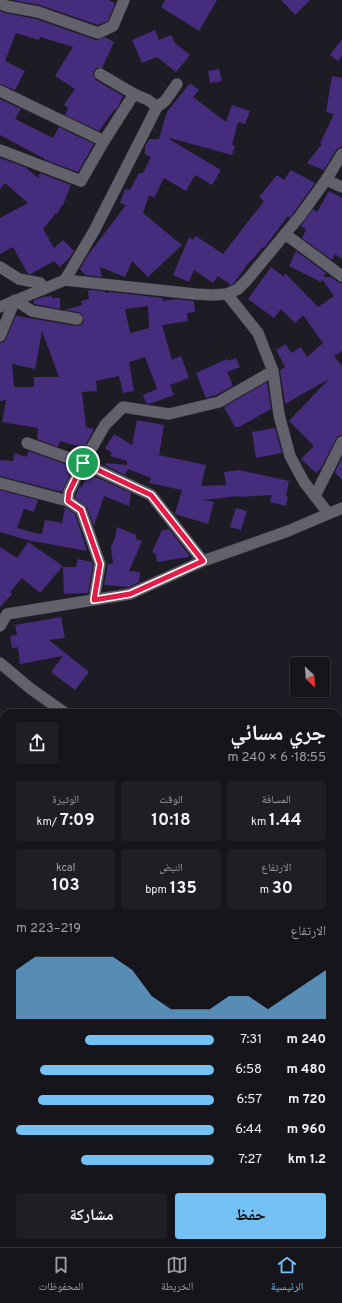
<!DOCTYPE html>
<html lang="ar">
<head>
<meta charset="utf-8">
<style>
	:root { --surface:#16151b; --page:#1f1e24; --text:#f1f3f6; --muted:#9e9fa3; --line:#35343a; --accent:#73c1f5 }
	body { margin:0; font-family:Overpass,"Noto Naskh Arabic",sans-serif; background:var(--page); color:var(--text); direction:rtl; height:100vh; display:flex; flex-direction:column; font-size:15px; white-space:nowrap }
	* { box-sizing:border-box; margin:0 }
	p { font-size:13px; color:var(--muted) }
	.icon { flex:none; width:22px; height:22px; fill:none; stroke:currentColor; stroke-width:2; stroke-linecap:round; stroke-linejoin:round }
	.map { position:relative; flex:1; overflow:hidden; direction:ltr }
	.panel { position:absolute; left:0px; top:709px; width:342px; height:538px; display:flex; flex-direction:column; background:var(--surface); border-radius:12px 12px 0 0; box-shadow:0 1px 3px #0004,0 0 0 1px var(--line); direction:rtl }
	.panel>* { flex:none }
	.needle { width:26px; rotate:154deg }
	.fabs { position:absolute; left:290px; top:657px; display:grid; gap:8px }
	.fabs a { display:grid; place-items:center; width:40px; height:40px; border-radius:4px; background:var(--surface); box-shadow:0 1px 3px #0004,0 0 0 1px var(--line); font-size:20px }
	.pin { position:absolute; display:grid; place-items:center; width:34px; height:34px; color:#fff; margin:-17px; border:2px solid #fff; border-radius:50%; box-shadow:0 1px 4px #0007 }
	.round { display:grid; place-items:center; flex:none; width:42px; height:42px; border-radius:4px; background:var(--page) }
	.headline { display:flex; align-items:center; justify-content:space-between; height:68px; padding:0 16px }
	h1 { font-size:22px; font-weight:700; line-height:30px }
	.stats { display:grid; grid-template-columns:repeat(3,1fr); gap:6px; height:68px; padding:4px 16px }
	.stats div { display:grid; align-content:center; border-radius:4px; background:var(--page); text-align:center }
	.stats b { font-size:17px; font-weight:700 }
	.stats small { font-size:11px; font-weight:400 }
	.stats p { font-size:11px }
	.chart { height:112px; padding:8px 16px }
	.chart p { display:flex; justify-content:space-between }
	.chart svg { width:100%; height:72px; margin-top:4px; fill:var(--accent); opacity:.7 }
	.primary-button { display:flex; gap:8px; margin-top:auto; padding:8px 16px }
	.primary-button a { flex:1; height:46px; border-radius:4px; background:var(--accent); color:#111; font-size:16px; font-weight:700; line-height:46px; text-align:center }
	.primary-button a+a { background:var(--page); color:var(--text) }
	ul { padding:0 16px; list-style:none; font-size:13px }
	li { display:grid; grid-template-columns:64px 48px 1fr; align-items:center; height:30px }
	li i { height:10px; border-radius:5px; background:var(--accent) }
	.tabs { display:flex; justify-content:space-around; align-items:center; height:56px; border-top:1px solid var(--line); background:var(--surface); font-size:11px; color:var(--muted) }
	.tabs a { display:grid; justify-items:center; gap:2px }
	.tabs .selected { color:var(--accent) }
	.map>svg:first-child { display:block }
	.building { fill:#462c7c; fill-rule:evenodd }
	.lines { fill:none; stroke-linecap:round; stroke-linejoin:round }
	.minor-casing { stroke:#3b3940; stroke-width:12 }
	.minor { stroke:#63616b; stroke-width:11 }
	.route-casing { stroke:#fff; stroke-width:8 }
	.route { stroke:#e11d48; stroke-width:5 }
</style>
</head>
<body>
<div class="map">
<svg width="342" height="1247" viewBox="0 0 342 1247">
	<rect width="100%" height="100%" fill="#1d1c24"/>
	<g class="building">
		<polygon points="12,0 108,0 115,3 108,21 98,25 40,5"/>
		<polygon points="165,0 217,0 199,31 161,7"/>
		<polygon points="281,0 310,0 295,15"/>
		<polygon points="0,11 5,13 36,19 96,40 100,39 105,37 114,42 102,68 96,68 94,71 93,74 96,80 123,96 116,110 115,109 99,131 65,115 68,108 64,105 75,89 55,76 73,47 40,37 39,40 16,33 5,61 25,71 15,90 0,84"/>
		<polygon points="155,30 159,40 171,35 175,43 190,55 176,72 157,57 142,63 132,40"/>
		<polygon points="342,39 342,56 338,61 330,55"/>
		<polygon points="219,69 222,81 210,83 208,71"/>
		<polygon points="332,76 342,78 342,146 336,150 324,170 307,163 322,144 320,143 334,114 326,112"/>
		<polygon points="190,83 199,90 193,97 226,122 232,105 250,111 245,124 238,122 232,145 235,146 232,155 170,138 169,139 221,170 212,185 195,175 186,191 164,178 154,198 149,195 143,213 182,245 148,277 132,261 125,277 100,267 102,277 85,275 80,269 88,255 126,205 120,203 125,189 130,190 139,173 143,173 151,157 145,154 145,147 149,139 159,139 167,112"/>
		<polygon points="0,99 21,109 15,119 53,138 59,127 94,144 78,172 45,160 45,159 0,135"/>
		<polygon points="0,158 25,167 38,178 40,173 71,185 63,205 62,205 57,214 56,213 43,229 54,248 63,240 74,251 70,257 60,267 54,261 31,274 28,274 13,247 0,254 0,218 28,203 5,183 0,189"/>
		<polygon points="291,170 315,183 294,212 290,218 288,216 264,248 263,247 251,261 250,261 234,283 231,285 218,276 213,283 194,270 189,282 173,275 189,237 193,240 196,236 223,254 264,201 259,197 277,175 284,180"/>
		<polygon points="329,191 342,198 342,259 335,254 332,260 302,238 306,230 301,226 313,209 317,212"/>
		<polygon points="296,251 326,273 323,277 331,277 338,282 342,283 342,351 334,356 342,366 342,435 338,436 336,439 321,468 316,473 301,459 314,446 289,421 329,379 285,404 280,370 285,367 276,350 286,344 291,353 301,347 307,357 323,343 303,315 295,323 281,309 274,318 248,299 271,267 284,277 285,273 318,307 334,296 322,279 321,282 289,266"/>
		<path d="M88 290 105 291V293L111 292 163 298V301L176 299 194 301 195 312 187 313 188 321 162 325 172 360 181 356 189 378 170 385 174 395 149 404 146 403 143 395 157 389 145 357 129 362 134 391 123 393 119 376 96 381 97 391 82 392 86 427 94 429 84 448 60 441 58 447 37 439 38 428 2 422 6 400 0 401V343L4 342 6 339 16 315 17 316 76 326 80 325 83 323 84 320 82 314 78 312 64 310 82 305 81 301 89 299ZM148 306 149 328 130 333 125 309ZM42 331 59 377H34V387H14L12 364 35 369Z"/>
		<polygon points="52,296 52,298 60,298 60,309 34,304 34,300 43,297"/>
		<polygon points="236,358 240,367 227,372 233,386 216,395 206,398 196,373 227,359 228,361"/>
		<polygon points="267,382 271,409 239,427 235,427 224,407"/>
		<polygon points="137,420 164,425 159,455 206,465 201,486 226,485 224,472 239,470 289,481 286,496 288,497 286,506 270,502 272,495 239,497 239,496 203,500 214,502 208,524 175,514 182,490 149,483 151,478 128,469 125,475 105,465 106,463 127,465 127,461 110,456 112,453 105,448 114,434 132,445"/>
		<polygon points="275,428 282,453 256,458 252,432"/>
		<polygon points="29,451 73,467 62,492 0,476 0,460 13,461 15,453 26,457"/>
		<polygon points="342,458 342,480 335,472"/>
		<polygon points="89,474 131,493 129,506 104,496 94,526 87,507 75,498 80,485 81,488"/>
		<polygon points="0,490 38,500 34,512 24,509 17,528 39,534 39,533 42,534 45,520 62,523 65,507 75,514 87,551 27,540 0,532"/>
		<polygon points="236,508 247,511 241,530 230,527"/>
		<polygon points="117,527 136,535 136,539 142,541 129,571 140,572 139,582 129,587 104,585 108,564 113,564 111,547 115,538"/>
		<polygon points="169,529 188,554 189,557 157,562 156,554 152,552 162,530"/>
		<polygon points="28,542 63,566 40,593 22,578 10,592 12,594 0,607 0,547 17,558"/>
		<polygon points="78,559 92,562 93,565 88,593 64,594 63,567 76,567"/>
		<polygon points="61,617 65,638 49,640 89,672 75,690 51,672 63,656 20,664 18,647 12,648 10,636 17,635 15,625"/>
	</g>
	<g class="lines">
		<g class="minor-casing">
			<g id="minor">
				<polyline points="0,3 6,6 38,12 98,33 113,26 124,0"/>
				<polyline points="100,74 134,94 148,100 157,107"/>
				<polyline points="0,91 104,141"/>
				<polyline points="0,150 81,181 104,141 134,94"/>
				<polyline points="326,180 342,187"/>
				<polyline points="285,234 342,276"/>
				<polyline points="0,267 19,279 40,283 44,289"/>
				<polyline points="65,280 94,231 157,107 165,101 177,84"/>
				<polyline points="227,294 258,333 273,371 279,415 290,456 304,482 328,513"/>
				<polyline points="0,307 65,280 195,294 212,295 227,294 238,289 247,280 300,216 326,180 342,154"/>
				<polyline points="0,336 15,300 32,311 77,319"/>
				<polyline points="27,443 83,463 151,495 203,561"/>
				<polyline points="0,483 68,501 81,510 100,564 94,600"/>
				<polyline points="315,496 342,442"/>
				<polyline points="68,501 69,492 83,463 105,425 123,407 169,414 219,402 273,371"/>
				<polyline points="0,626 7,614 130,594 203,561 288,531 342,508"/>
				<polyline points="0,663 31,689 65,713"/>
				<polyline points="338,890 342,892"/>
				<polyline points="0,1130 4,1132"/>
				<polyline points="204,1243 210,1247"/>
			</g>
		</g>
		<use href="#minor" class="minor"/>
	</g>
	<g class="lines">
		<g class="route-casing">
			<polygon id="route" points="83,463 151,495 203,561 130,594 94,600 100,564 81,510 68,501 69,492"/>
		</g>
		<use href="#route" class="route"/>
	</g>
</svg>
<div class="fabs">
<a><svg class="needle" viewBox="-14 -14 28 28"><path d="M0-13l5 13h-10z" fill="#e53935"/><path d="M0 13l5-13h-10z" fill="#9e9fa3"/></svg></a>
</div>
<div class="pin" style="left:83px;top:463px;background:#1e9e55"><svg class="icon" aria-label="arrive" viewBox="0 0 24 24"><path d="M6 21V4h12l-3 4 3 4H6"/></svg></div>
<section class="panel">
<div class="headline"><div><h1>جري مسائي</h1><p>18:55 · 6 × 240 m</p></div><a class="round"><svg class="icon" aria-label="share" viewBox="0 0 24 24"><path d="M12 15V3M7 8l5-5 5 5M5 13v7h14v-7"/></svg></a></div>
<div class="stats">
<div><p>المسافة</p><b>1.44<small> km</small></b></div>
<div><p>الوقت</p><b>10:18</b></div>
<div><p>الوتيرة</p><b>7:09<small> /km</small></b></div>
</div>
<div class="stats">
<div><p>الارتفاع</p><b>30<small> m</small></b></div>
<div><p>النبض</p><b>135<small> bpm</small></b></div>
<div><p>kcal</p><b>103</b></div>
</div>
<div class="chart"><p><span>الارتفاع</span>219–223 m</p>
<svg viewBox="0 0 160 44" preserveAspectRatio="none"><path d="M0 44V14L10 6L20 6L30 6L40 6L50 6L60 14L70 30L80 38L90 38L100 38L110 30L120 30L130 38L140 30L150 22L160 14V44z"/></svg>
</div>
<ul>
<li><b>240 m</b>7:31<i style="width:65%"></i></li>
<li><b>480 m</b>6:58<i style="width:88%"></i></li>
<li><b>720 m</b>6:57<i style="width:89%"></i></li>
<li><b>960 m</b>6:44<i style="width:100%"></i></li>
<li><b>1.2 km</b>7:27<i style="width:67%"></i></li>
</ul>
<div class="primary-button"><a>حفظ</a><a>مشاركة</a></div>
</section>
</div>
<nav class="tabs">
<a class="selected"><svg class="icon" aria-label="home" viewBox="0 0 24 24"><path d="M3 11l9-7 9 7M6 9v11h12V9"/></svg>الرئيسية</a>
<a><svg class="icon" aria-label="map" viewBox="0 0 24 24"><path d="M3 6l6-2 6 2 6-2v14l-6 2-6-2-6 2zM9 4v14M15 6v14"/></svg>الخريطة</a>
<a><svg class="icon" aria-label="saved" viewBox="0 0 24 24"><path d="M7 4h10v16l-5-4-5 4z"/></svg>المحفوظات</a>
</nav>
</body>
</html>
